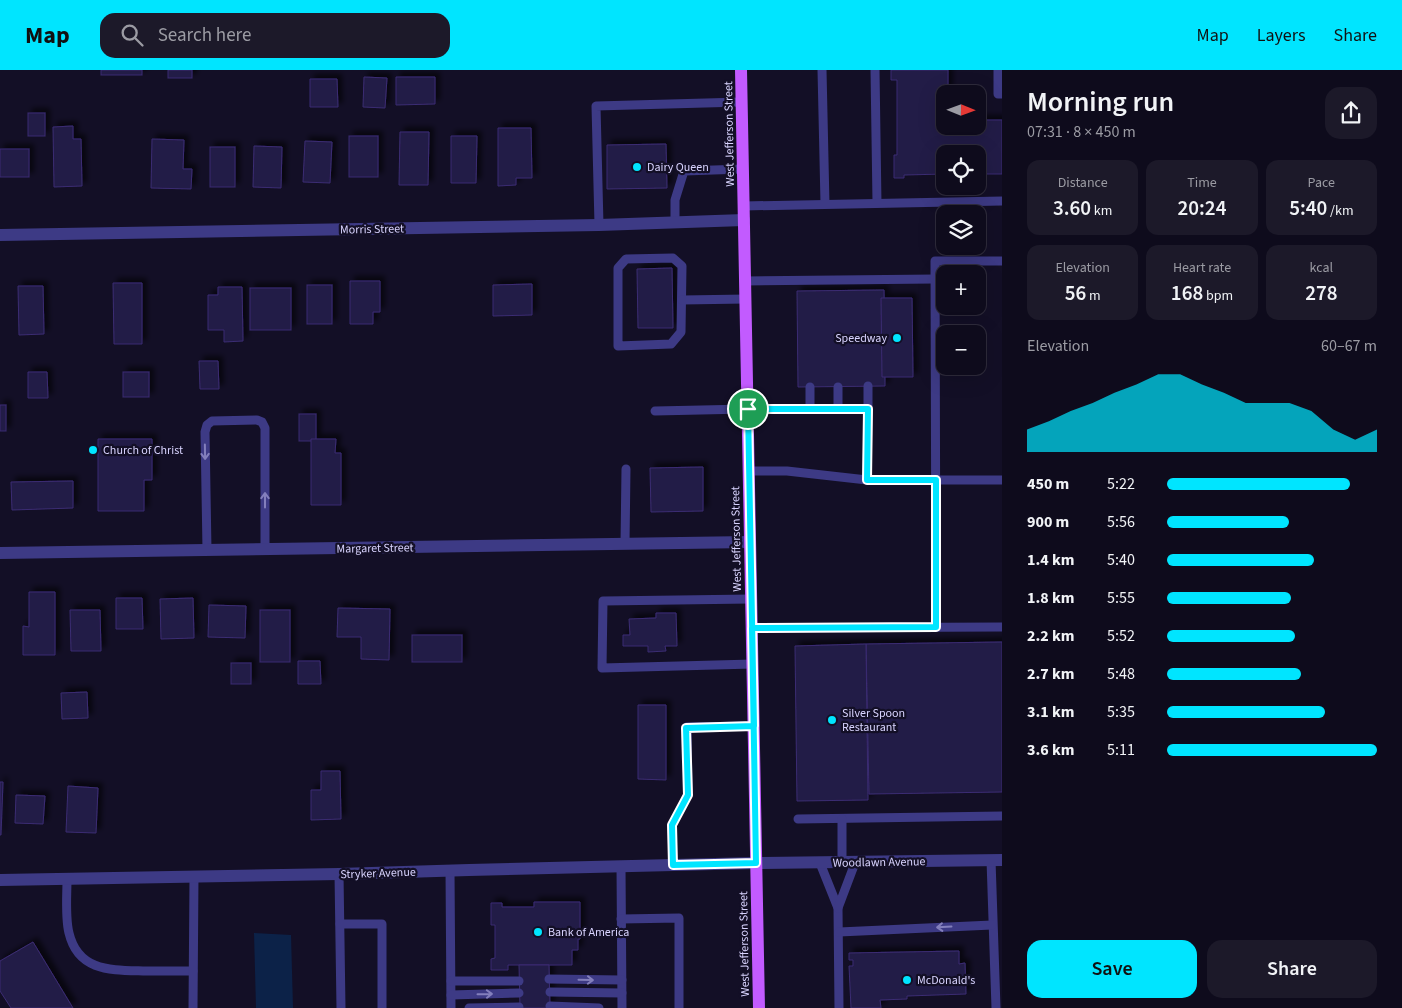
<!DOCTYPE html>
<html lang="en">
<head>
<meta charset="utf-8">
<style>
	:root { --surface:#0e0b1c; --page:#1c1929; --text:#f1f3f6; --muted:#9b9ba3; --line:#2e2b3b; --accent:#00e5ff }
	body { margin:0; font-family:"Source Sans 3",sans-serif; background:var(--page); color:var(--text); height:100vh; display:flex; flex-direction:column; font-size:19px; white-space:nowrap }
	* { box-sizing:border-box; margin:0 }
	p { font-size:16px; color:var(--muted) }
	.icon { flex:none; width:28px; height:28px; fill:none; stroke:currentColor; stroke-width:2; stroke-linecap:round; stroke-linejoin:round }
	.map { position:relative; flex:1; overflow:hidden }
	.drawer { display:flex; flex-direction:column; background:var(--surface); width:400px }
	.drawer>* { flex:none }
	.needle { width:32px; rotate:91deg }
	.fabs { position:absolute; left:936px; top:15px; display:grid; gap:10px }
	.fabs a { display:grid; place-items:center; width:50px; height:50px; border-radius:10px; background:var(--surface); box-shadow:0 5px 20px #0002,0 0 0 1px var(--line); font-size:25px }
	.pin { position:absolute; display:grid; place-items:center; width:42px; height:42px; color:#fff; margin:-21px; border:2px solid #fff; border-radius:50%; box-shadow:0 1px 5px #0007 }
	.round { display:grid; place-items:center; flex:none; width:52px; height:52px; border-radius:15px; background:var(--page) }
	.summary { display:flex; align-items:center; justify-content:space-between; height:85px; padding:0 25px }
	h1 { font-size:28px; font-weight:600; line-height:38px }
	.figures { display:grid; grid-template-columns:repeat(3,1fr); gap:8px; height:85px; padding:5px 25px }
	.figures div { display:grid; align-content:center; border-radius:12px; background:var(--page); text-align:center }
	.figures b { font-size:21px; font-weight:600 }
	.figures small { font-size:14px; font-weight:400 }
	.figures p { font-size:14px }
	.chart { height:140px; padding:10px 25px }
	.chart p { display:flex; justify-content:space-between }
	.chart svg { width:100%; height:90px; margin-top:5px; fill:var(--accent); opacity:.7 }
	.button { display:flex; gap:10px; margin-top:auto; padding:10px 25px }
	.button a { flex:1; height:58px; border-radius:15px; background:var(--accent); color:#111; font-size:20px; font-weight:600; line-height:58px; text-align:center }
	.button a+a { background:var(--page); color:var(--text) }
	ul { padding:0 25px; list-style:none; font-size:16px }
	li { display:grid; grid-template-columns:80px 60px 1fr; align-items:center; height:38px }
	li i { height:12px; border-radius:6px; background:var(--accent) }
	header { display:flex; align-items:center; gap:30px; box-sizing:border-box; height:70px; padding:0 25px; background:var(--accent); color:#111 }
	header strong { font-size:24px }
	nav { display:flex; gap:28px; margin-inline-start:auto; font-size:18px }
	.search { width:350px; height:45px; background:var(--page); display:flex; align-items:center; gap:12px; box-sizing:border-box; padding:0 18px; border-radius:15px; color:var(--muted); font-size:19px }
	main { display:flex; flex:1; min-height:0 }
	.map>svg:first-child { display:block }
	.water { fill:#0c2248 }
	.building { fill:#241b47; stroke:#3b2d73; filter:url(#shadow) }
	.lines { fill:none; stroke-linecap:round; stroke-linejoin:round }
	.service { stroke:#3d3a85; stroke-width:9 }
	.minor { stroke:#3d3a85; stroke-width:12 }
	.tertiary { stroke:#3d3a85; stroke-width:12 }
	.primary { stroke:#c25bff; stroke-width:12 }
	.oneway { stroke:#837fbc }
	.route-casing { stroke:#fff; stroke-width:10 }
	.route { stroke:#00e5ff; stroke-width:6 }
	.poi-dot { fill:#00e5ff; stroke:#130f26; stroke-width:2 }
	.labels { text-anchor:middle; stroke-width:4.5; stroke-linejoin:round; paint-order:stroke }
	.street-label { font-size:12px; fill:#d9d4ff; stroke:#130f26 }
	.poi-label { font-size:12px; fill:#d9d4ff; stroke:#130f26; text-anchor:start }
</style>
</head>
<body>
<header>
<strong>Map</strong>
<div class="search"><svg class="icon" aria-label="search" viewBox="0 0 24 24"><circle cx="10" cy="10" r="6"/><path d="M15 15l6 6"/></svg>Search here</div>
<nav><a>Map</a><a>Layers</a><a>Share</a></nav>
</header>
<main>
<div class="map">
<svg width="1002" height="938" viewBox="0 0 1002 938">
	<defs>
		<filter id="shadow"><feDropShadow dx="4.5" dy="-4.5" stdDeviation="2.5" flood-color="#0009"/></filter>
	</defs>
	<rect width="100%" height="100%" fill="#130f26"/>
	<polygon class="water" points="254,863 291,865 293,938 256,938"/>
	<g class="building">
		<rect x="101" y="0" width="41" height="5"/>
		<rect x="168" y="0" width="24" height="8"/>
		<polygon points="891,0 948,0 948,24 945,24 945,56 978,56 978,50 1002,50 1002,104 978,104 978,84 945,84 945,104 904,105 904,108 894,108 894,85 897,85 897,10 891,10"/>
		<polygon points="364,7 387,8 385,38 363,37"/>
		<polygon points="396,7 435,7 435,34 396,35"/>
		<polygon points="310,9 337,9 338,37 310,37"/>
		<rect x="28" y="43" width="17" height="23"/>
		<polygon points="73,56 73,69 81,69 82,116 54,117 53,57"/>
		<polygon points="498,58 531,58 532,108 516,108 516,115 498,116"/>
		<polygon points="400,62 429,62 428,115 399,115"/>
		<rect x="349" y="66" width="29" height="41"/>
		<polygon points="451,66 477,66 476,113 451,113"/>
		<polygon points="152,69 184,70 183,99 192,99 191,119 151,118"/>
		<polygon points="305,71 332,72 330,113 303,112"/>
		<polygon points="666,74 667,118 607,119 607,75"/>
		<polygon points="254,76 282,77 281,118 253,117"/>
		<rect x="210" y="77" width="25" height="40"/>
		<rect x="0" y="79" width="29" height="28"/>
		<polygon points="672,198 673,258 638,258 637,199"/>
		<polygon points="350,211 380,211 380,242 373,242 373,254 350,254"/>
		<polygon points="113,213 142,213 142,274 114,274"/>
		<polygon points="532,214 532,245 493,246 493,215"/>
		<rect x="307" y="215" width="25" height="39"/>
		<polygon points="18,216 43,216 44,264 19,265"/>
		<polygon points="218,217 242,217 243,271 224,272 224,260 208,260 208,225 218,225"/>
		<rect x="250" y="218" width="41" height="42"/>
		<polygon points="884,220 885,316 798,317 797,221"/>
		<polygon points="881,228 912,228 913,307 882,307"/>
		<polygon points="199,291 218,291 219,319 200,319"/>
		<polygon points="28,302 47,302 48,328 28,328"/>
		<rect x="123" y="302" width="26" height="25"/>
		<rect x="0" y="335" width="6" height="26"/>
		<rect x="299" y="344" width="17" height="27"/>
		<polygon points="98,369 152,369 152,410 144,410 144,441 98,441"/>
		<polygon points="311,369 336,369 335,383 341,383 341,435 311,435"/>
		<polygon points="703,397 703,441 651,442 650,398"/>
		<polygon points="73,411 73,438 12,440 11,412"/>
		<polygon points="29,522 55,522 55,585 23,585 23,556 29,557"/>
		<polygon points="116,528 142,528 143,559 116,559"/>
		<polygon points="193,528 194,568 161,569 160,529"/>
		<polygon points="209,535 246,536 245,568 208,567"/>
		<polygon points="338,538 390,539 389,590 361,589 361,567 337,567"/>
		<polygon points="70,540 100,540 101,581 71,581"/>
		<rect x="260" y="540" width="30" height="52"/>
		<polygon points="656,543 676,543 677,576 665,576 666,581 648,582 648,576 623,576 623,565 630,565 629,549 656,548"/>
		<rect x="412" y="565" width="50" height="27"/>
		<polygon points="1002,572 1002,722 869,724 866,574"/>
		<polygon points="866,574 868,730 797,731 795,576"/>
		<polygon points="298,591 320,591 321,614 298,614"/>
		<rect x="231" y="593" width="20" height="21"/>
		<polygon points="87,622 88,648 62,649 61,623"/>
		<polygon points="638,635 666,635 666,710 638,709"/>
		<polygon points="321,701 340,701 341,749 311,750 311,720 321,720"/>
		<polygon points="0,712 3,712 1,765 0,765"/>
		<polygon points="68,716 98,718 96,763 66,762"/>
		<polygon points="16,725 45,726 43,754 15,753"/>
		<polygon points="534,832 580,832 580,869 578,869 578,880 572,880 572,895 508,895 508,900 491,900 491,889 495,888 495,855 491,855 491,833 502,833 502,837 534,837"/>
		<polygon points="33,872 73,938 11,938 0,921 0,891"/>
		<polygon points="959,881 959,894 965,893 966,924 907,926 907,929 880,930 881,938 851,938 849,896 853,896 853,890 849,890 849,883"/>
		<polygon points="519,895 549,895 550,938 520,938"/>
	</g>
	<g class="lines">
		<g class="service">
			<polyline points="822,0 825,134"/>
			<polyline points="875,0 877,133"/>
			<polyline points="998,0 998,24 1002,24"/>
			<polyline points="744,136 1002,131"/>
			<polyline points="675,153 675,130 684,101 743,99"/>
			<polyline points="599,155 596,36 742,32"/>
			<polygon points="673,188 682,196 681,262 671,274 618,276 618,198 626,189"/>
			<polyline points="745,211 935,209"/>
			<polyline points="682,230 746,229"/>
			<polyline points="810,339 810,317"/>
			<polyline points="838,339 838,317"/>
			<polyline points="868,339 868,316"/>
			<polyline points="655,341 747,339 868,339 867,410"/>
			<polyline points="749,401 787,401 867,410 1002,410"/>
			<polyline points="625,474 626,399"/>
			<polyline points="207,480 205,362 207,355 212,351 257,350 262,352 265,358 265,479"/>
			<polyline points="751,529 603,531 602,598 753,594"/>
			<polyline points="936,557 935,191 1002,191"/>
			<polyline points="752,558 1002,557"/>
			<polyline points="798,749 1002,746"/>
			<polyline points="991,790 996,938"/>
			<polyline points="820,793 838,838 839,938"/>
			<polyline points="842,793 842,749"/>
			<polyline points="673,795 672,755 688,725 687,657 754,656"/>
			<polyline points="621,796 622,938"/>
			<polyline points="450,800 451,938"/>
			<polyline points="339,804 341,938"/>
			<path d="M67 809C67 825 65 848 69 863 78 901 110 900 143 901 160 901 177 901 193 901"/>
			<polyline points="838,838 855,793"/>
			<polyline points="621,849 679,848 679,938"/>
			<polyline points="340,854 382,854 382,938"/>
			<polyline points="839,862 992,855"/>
			<polyline points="549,909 622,910"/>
			<polyline points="451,911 519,911"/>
			<polyline points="550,922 622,923"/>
			<polyline points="451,925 519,923"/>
			<polyline points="550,936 599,938"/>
			<polyline points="193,938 194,806"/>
			<polyline points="469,938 519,937"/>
		</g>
		<g class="minor">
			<polyline points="0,165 599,155 744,150"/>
			<polyline points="0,483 750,472"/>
			<polyline points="756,793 1002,790"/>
		</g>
		<polyline class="tertiary" points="0,810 339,804 469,800 756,793"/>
		<polyline class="primary" points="741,0 759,938"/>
	</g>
	<defs><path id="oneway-shaft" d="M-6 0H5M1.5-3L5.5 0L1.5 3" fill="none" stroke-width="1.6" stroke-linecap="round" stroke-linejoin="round" transform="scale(1.25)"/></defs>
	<g class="oneway">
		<use href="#oneway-shaft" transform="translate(205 382) rotate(89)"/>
		<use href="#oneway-shaft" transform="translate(265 430) rotate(-90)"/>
		<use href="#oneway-shaft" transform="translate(944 857) rotate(177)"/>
		<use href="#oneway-shaft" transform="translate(586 910) rotate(1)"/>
		<use href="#oneway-shaft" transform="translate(485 924) rotate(-1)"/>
	</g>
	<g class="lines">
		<g class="route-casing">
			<path id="route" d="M748 339 754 656 686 658 688 725 672 755 673 795 756 793C755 715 753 636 752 558L936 557V410H867L868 339H748"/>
		</g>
		<use href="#route" class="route"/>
	</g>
	<g class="poi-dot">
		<circle cx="637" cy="97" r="5"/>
		<circle cx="897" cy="268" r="5"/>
		<circle cx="93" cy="380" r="5"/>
		<circle cx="832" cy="650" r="5"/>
		<circle cx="538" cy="862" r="5"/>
		<circle cx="907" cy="910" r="5"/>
	</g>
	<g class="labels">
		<g class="street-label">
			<text transform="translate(729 64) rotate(-91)" y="4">West Jefferson Street</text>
			<text transform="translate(372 159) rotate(-1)" y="4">Morris Street</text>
			<text transform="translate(736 469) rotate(-91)" y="4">West Jefferson Street</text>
			<text transform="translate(375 478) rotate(-1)" y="4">Margaret Street</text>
			<text transform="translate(879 792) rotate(-1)" y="4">Woodlawn Avenue</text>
			<text transform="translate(378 803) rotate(-2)" y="4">Stryker Avenue</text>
			<text transform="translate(744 874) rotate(-91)" y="4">West Jefferson Street</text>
		</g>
		<g class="poi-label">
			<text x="647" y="101">Dairy Queen</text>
			<text x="887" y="272" text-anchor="end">Speedway</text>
			<text x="103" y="384">Church of Christ</text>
			<text x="842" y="647">Silver Spoon<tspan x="842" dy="14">Restaurant</tspan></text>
			<text x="548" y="866">Bank of America</text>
			<text x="917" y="914">McDonald's</text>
		</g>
	</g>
</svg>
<div class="fabs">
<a><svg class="needle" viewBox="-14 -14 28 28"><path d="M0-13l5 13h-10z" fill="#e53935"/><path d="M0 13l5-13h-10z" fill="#9b9ba3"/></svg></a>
<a><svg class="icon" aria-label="locate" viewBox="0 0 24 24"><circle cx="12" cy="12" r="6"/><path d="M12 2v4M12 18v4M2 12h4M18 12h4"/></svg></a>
<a><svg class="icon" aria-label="layers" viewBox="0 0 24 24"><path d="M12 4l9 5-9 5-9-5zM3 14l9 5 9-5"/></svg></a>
<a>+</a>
<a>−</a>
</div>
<div class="pin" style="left:748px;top:339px;background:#1e9e55"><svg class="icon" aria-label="arrive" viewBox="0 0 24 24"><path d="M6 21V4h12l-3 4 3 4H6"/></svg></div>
</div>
<section class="drawer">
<div class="summary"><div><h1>Morning run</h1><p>07:31 · 8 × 450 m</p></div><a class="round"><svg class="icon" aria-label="share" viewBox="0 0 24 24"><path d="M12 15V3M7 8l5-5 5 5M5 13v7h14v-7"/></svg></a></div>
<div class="figures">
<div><p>Distance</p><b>3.60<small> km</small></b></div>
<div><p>Time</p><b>20:24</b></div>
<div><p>Pace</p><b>5:40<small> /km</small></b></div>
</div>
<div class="figures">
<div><p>Elevation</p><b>56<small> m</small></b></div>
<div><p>Heart rate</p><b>168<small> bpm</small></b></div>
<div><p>kcal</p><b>278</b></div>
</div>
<div class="chart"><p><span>Elevation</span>60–67 m</p>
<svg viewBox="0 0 160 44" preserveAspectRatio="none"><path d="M0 44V33L10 29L20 24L30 20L40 15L50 11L60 6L70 6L80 11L90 15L100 20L110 20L120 20L130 24L140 33L150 38L160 33V44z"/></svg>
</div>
<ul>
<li><b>450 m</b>5:22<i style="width:87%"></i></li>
<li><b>900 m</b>5:56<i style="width:58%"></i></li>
<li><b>1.4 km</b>5:40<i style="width:70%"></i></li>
<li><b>1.8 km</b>5:55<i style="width:59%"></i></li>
<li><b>2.2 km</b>5:52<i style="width:61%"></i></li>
<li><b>2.7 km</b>5:48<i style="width:64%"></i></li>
<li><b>3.1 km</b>5:35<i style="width:75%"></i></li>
<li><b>3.6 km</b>5:11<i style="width:100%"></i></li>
</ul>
<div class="button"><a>Save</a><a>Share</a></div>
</section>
</main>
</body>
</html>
